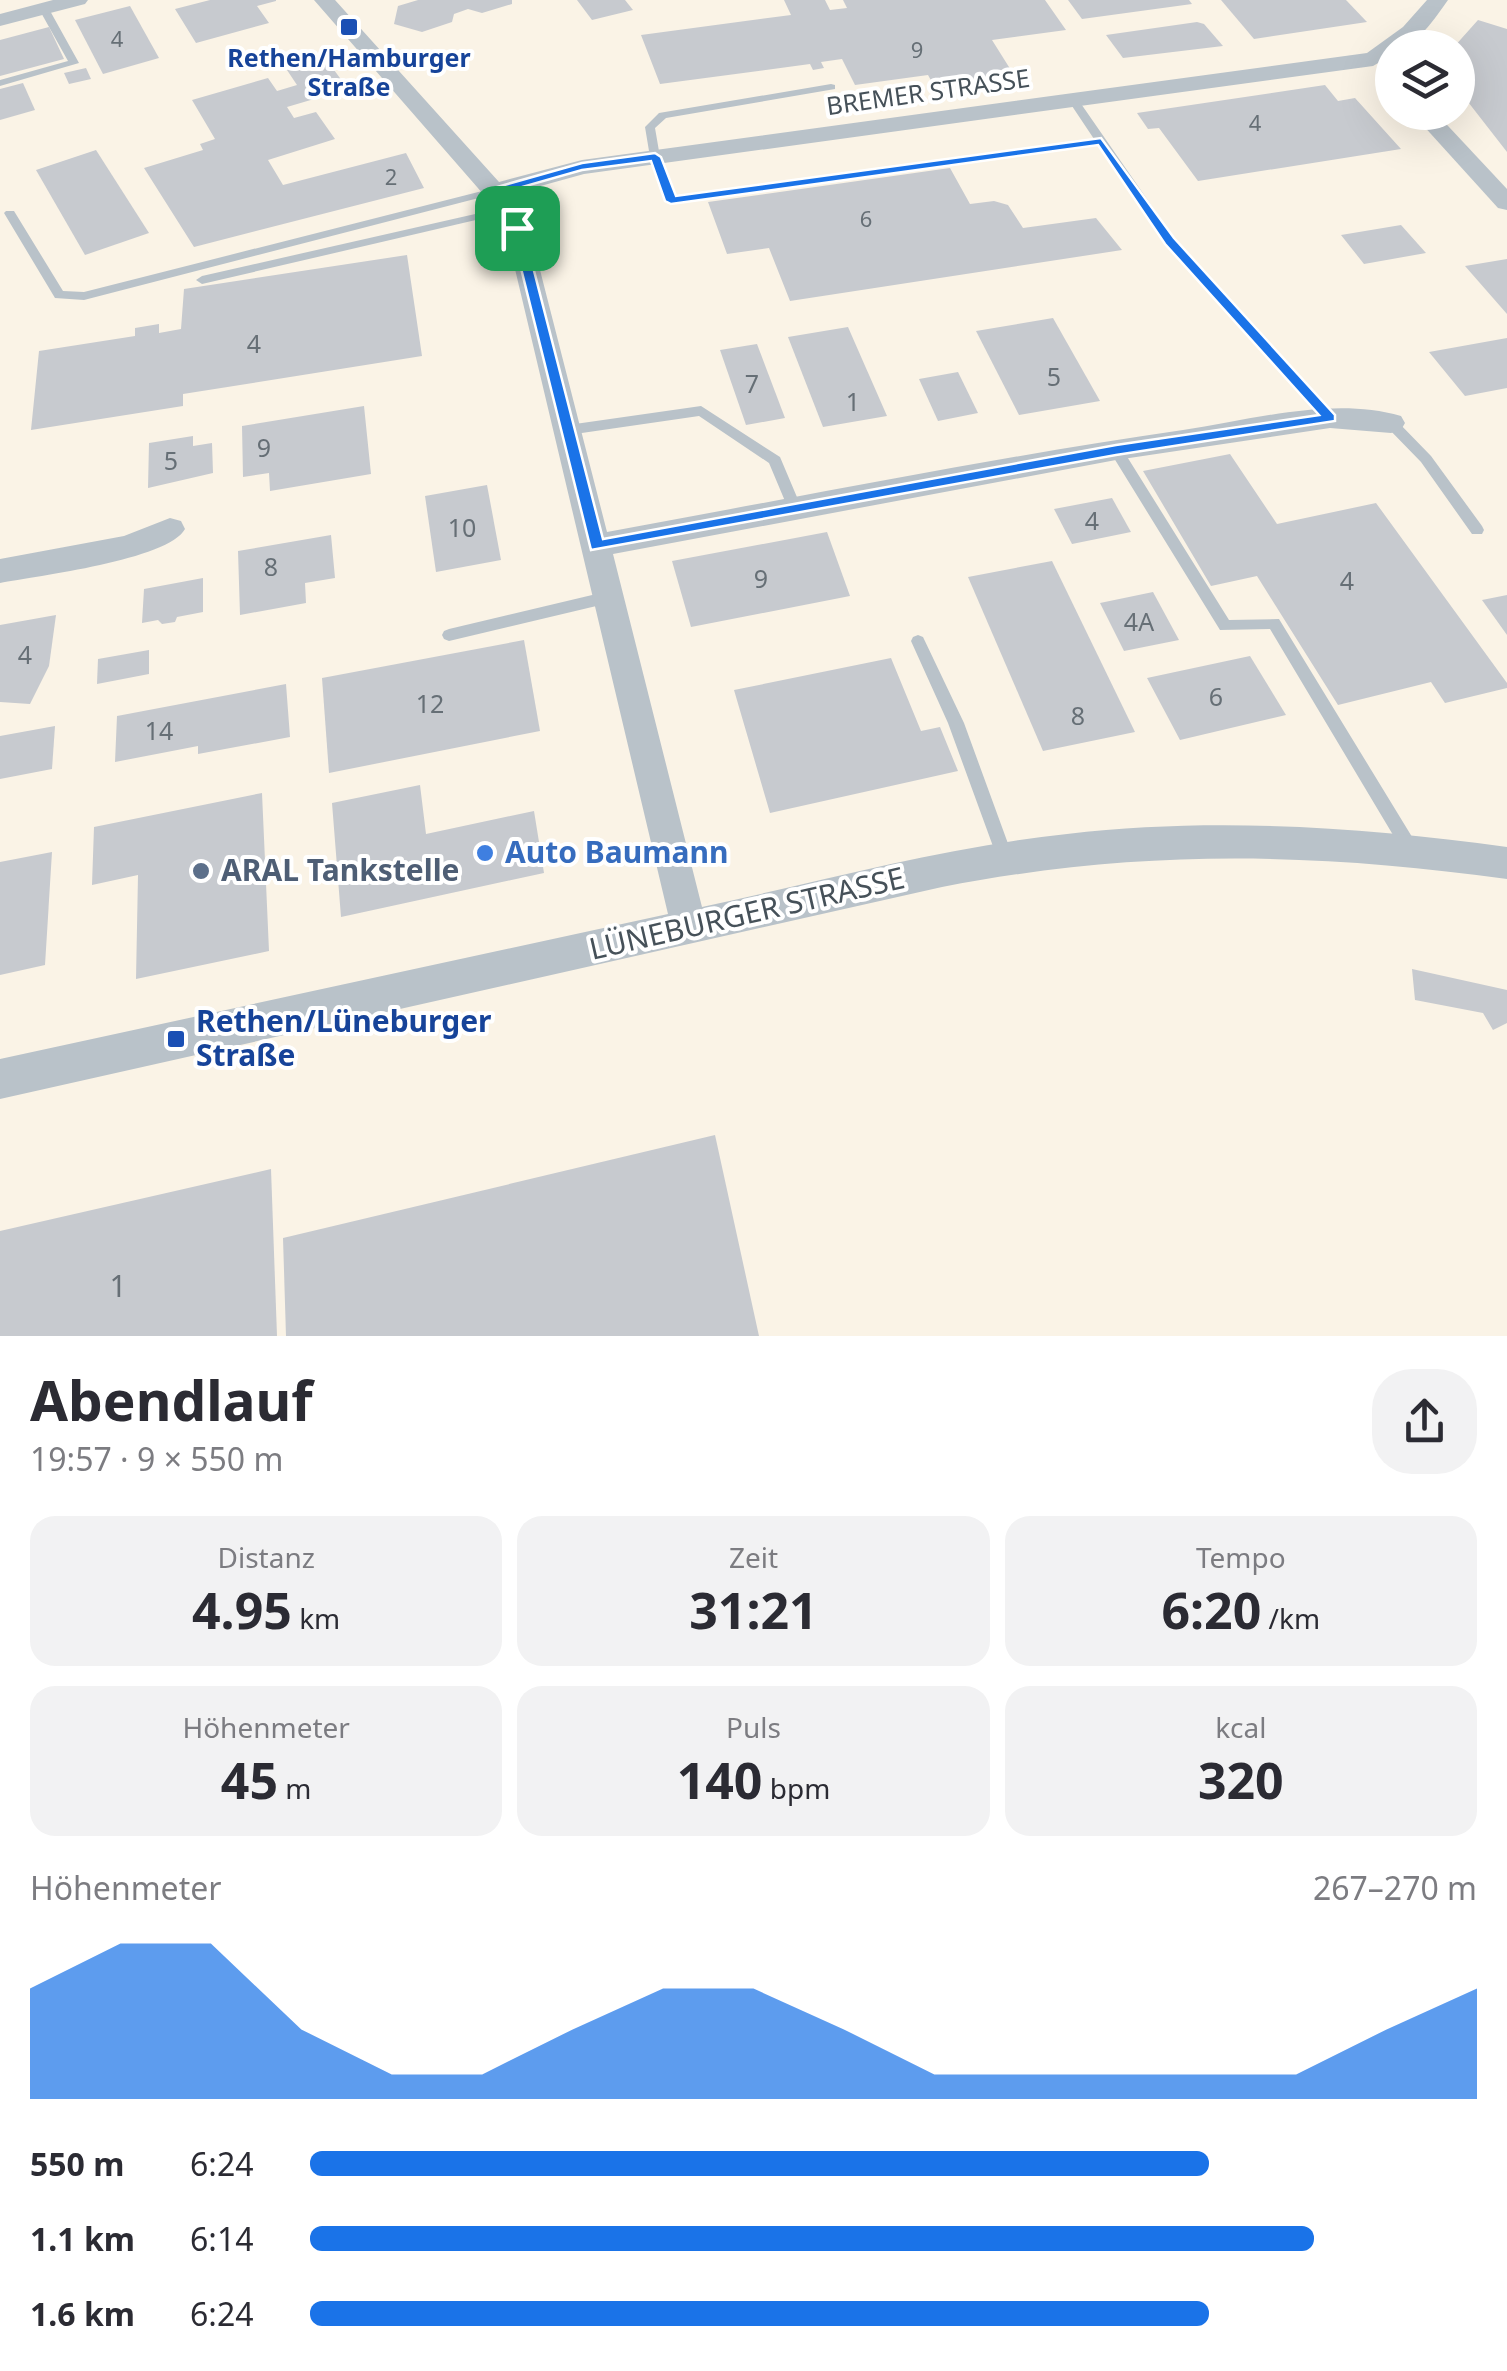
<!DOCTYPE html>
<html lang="de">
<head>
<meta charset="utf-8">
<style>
	:root { --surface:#fff; --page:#f2f2f3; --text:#2b2b33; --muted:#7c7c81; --accent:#1a73e8 }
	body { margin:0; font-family:"Noto Sans",sans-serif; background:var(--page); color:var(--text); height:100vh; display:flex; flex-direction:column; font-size:38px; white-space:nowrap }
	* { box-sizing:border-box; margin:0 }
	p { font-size:32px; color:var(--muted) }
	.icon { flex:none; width:55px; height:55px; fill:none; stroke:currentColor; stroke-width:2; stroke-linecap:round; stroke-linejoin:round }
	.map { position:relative; height:1336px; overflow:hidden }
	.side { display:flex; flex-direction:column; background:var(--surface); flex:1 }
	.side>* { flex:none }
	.controls { position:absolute; left:1375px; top:30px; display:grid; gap:20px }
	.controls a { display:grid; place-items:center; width:100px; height:100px; border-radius:50%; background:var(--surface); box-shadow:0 10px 40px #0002; font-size:50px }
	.pin { position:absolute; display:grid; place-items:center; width:85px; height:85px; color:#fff; margin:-42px; border-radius:20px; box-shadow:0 5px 15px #0006 }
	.round { display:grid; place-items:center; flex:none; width:105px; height:105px; border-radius:40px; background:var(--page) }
	.overview { display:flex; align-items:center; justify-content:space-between; height:170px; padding:0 30px }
	h1 { font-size:55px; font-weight:700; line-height:75px }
	.figures { display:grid; grid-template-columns:repeat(3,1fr); gap:15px; height:170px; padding:10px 30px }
	.figures div { display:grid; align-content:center; border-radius:25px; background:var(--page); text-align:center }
	.figures b { font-size:50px; font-weight:700 }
	.figures small { font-size:28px; font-weight:400 }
	.figures p { font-size:28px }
	.chart { height:280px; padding:20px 30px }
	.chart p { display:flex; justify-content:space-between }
	.chart svg { width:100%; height:180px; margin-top:10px; fill:var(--accent); opacity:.7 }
	ul { padding:0 30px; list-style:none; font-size:32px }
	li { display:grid; grid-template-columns:160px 120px 1fr; align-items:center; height:75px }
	li i { height:25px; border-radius:12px; background:var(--accent) }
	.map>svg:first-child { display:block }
	.commercial { fill:#faf3e6; fill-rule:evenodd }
	.building { fill:#c7cacf }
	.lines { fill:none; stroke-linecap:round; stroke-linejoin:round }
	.service { fill:#b9c2c9; fill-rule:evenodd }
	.minor { fill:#b9c2c9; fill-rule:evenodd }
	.route { fill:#1a73e8; stroke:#fff; stroke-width:2.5; fill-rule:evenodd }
	.transit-dot { fill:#1a4fb4; stroke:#fff; stroke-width:4 }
	.shop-dot { fill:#3f7fe0; stroke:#fff; stroke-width:4 }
	.service-dot { fill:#5c6f8a; stroke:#fff; stroke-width:4 }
	.labels { text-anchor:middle; stroke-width:8; stroke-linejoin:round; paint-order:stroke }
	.far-number-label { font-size:22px; fill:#666f76 }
	.far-transit-label { font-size:25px; font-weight:bold; fill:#164399; stroke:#fff }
	.far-street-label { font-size:25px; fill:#465159; stroke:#fff }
	.number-label { font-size:25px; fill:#666f76 }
	.shop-label { font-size:30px; font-weight:bold; fill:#366cbe; stroke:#fff; text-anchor:start }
	.service-label { font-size:30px; font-weight:bold; fill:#4e5e75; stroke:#fff; text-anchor:start }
	.street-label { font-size:30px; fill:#465159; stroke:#fff }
	.transit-label { font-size:30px; font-weight:bold; fill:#164399; stroke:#fff; text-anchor:start }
	.near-number-label { font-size:30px; fill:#666f76 }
</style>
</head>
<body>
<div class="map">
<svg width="1507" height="1336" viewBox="0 0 1507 1336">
	<rect width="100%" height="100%" fill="#efeded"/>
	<path class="commercial" d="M0 0H1507V1336H0ZM1392 48H1458V112H1392Z"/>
	<g class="building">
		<polygon points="210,0 276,0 276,1 257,6 269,23 196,43 175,9"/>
		<polygon points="418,0 512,0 512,4 482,13 468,9 454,14 452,22 422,32 394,24 398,6"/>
		<polygon points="577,0 625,0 633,10 592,20"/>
		<polygon points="784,0 825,0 830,10 847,8 843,0 1045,0 1066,30 992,40 1014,75 934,86 928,75 855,85 842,59 821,62 824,68 813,70 810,64 660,84 641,35 791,15"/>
		<polygon points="1068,0 1189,0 1192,4 1082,19"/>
		<polygon points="1221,0 1346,0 1367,22 1254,39"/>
		<polygon points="130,6 159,58 103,74 75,20"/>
		<polygon points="1478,20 1507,29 1507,152 1458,89 1458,48 1453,48"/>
		<polygon points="1197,22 1204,24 1223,46 1123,58 1106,35"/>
		<polygon points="49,27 64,59 0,76 0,40"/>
		<polygon points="326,59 348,89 287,107 294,118 316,112 335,139 268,160 283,185 406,153 424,188 194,247 144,168 203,150 200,144 215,139 192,100 268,78 277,91 297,85 287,70"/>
		<polygon points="86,68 91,79 69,84 64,73"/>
		<polygon points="23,83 35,110 0,120 0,89"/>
		<polygon points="1325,85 1338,101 1355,98 1401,149 1198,181 1159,128 1148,129 1137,113"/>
		<polygon points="96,150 149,233 85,255 36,170"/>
		<polygon points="950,168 970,204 994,201 1008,205 1023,228 1096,218 1122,250 790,301 769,248 727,254 708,202"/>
		<polygon points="1401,225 1426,253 1364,264 1341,235"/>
		<polygon points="407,255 422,356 183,394 183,406 31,430 39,351 135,336 135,328 159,324 159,333 181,329 184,289"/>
		<polygon points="1507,259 1507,314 1465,266"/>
		<polygon points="1053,318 1100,401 1019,415 976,331"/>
		<polygon points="848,327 887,416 823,427 788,337"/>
		<polygon points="1507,338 1507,388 1465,396 1429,352"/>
		<polygon points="757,344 785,418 746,425 720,350"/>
		<polygon points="958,372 978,413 938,421 919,379"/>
		<polygon points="364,406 371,474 270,491 269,473 243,477 242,426"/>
		<polygon points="193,436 193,446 212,443 213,473 148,488 149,443"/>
		<polygon points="1230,454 1277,524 1376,503 1507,683 1507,688 1445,703 1431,682 1338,705 1257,576 1211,586 1143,471"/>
		<polygon points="487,485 501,560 436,572 425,496"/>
		<polygon points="1112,498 1131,532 1072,544 1054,509"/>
		<polygon points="827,532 850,596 691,627 672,561"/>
		<polygon points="331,535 335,578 305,583 306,603 240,615 238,551"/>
		<polygon points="1052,561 1135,732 1043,751 968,577"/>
		<polygon points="203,578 203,612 177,617 175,622 162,624 158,620 142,623 144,589"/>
		<polygon points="1153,592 1179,640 1124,651 1100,603"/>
		<polygon points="1507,595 1507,635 1482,600"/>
		<polygon points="56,615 49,666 30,704 0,702 0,625"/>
		<polygon points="524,640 540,731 329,773 322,678"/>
		<polygon points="149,650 149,674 97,684 98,659"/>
		<polygon points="1250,656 1286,715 1180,740 1147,678"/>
		<polygon points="891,658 921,731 940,727 958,771 770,813 734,690"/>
		<polygon points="286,684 290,737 198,754 198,746 115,762 117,716"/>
		<polygon points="55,726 52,769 0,779 0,736"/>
		<polygon points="420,785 426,834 534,811 544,873 341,917 332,803"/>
		<polygon points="262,793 269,951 136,979 138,875 92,885 94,827"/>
		<polygon points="52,852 45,965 0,975 0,862"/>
		<polygon points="1412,969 1507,990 1507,1023 1493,1030 1483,1013 1415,1000"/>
		<polygon points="715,1135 759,1336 286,1336 283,1238"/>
		<polygon points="271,1169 277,1336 0,1336 0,1231"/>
	</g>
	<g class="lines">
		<g class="service">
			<polygon points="44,6 49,9 79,63 0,86 0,80 68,61 39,9"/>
			<polygon points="831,84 835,85 835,89 666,118 655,128 660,157 675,197 1094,139 1068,100 1077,98 1174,238 1335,415 1337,418 1335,421 1325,421 1166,244 1098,145 667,203 650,157 645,127 659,113"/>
			<polygon points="494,188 500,191 498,193 84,300 55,298 4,213 6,211 14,211 63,291 84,292"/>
			<polygon points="506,207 512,210 510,212 202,284 196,280 202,276"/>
			<polygon points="701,406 780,457 802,509 800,513 790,513 769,463 699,416 568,435 561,430 568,425"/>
			<polygon points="1391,418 1396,420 1431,456 1482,526 1484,530 1482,534 1472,534 1421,462 1386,426 1384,423 1386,420"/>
			<polygon points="1116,445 1121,447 1229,620 1279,619 1417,845 1419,850 1417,855 1411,857 1405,855 1270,629 1220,630 1109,450"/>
			<polygon points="609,591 616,597 609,603 449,641 444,639 442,635 444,631 449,629"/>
			<polygon points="918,635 923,637 964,723 1014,860 1012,865 1006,867 1000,865 998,860 948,723 911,641 913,637"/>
		</g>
		<g class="minor">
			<polygon points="53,0 88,0 85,4 0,26 0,14"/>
			<path d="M314 0H335L499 182 582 160 1367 53 1403 27 1427 0H1448C1435 18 1417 48 1392 48V55L1373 66 584 174 508 195 529 227 607 532C799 497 990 458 1183 430 1252 420 1332 396 1401 416L1405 423 1401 430 1391 433 1330 428 1116 460 613 554 702 907C823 881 945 847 1067 834 1214 817 1361 827 1507 847V879C1311 852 1137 849 942 887L0 1099V1059L668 914 505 227 484 195Z"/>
			<polygon points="1411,112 1435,112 1507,189 1507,210 1498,208"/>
			<path d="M170 518 181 521 185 529C168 560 37 576 0 583V559L124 536Z"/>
		</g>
	</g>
	<path class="route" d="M1101 138 1174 238 1335 415V421L1116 455 591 550 511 228 490 189 582 163 655 153 661 157 676 196ZM1098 145 1165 244 1319 415 1116 445 603 539 523 228 501 193 582 170 651 161 665 201 671 204Z"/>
	<g class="transit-dot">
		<rect x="339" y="17" width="20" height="20" rx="5"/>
		<rect x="166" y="1029" width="20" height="20" rx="5"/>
	</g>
	<circle class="shop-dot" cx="485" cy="853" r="10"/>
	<circle class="service-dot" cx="201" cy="871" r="10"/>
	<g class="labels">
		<g class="far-number-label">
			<text x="117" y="47">4</text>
			<text x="917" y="58">9</text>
			<text x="1255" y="131">4</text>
			<text x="391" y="185">2</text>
			<text x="866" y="227">6</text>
		</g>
		<g class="far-transit-label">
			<text x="349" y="67">Rethen/Hamburger<tspan x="349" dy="29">Straße</tspan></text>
		</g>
		<g class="far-street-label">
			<text transform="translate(928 92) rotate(-8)" y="9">BREMER STRASSE</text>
		</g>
		<g class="number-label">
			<text x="254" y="353">4</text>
			<text x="1054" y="386">5</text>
			<text x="752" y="393">7</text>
			<text x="853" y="411">1</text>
			<text x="264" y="457">9</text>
			<text x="171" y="470">5</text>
			<text x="1092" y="530">4</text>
			<text x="462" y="537">10</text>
			<text x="271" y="576">8</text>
			<text x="761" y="588">9</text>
			<text x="1347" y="590">4</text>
			<text x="1139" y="631">4A</text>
			<text x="25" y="664">4</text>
			<text x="1216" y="706">6</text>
			<text x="430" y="713">12</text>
			<text x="1078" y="725">8</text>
			<text x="159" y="740">14</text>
		</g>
		<g class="shop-label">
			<text x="505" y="863">Auto Baumann</text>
		</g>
		<g class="service-label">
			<text x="221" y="881">ARAL Tankstelle</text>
		</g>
		<g class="street-label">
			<text transform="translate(747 914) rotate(-13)" y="10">LÜNEBURGER STRASSE</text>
		</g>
		<g class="transit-label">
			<text x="196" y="1032">Rethen/Lüneburger<tspan x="196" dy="34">Straße</tspan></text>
		</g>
		<g class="near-number-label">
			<text x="118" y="1297">1</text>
		</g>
	</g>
</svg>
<div class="controls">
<a><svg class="icon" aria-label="layers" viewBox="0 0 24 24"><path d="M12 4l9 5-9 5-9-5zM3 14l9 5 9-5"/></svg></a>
</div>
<div class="pin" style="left:517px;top:228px;background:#1e9e55"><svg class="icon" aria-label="arrive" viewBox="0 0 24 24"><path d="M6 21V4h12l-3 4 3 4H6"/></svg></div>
</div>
<section class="side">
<div class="overview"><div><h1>Abendlauf</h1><p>19:57 · 9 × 550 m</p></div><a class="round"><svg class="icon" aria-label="share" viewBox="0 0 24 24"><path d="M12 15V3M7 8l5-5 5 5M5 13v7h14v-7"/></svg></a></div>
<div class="figures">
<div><p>Distanz</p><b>4.95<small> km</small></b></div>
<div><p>Zeit</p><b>31:21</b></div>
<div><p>Tempo</p><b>6:20<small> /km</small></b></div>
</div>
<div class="figures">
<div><p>Höhenmeter</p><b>45<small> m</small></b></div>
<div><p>Puls</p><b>140<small> bpm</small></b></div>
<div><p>kcal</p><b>320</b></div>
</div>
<div class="chart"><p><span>Höhenmeter</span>267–270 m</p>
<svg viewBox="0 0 160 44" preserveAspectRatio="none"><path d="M0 44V17L10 6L20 6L30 27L40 38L50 38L60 27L70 17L80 17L90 27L100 38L110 38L120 38L130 38L140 38L150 27L160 17V44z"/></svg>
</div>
<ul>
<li><b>550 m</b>6:24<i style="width:77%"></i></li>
<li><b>1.1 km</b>6:14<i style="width:86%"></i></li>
<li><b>1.6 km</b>6:24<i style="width:77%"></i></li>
</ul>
</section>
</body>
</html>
